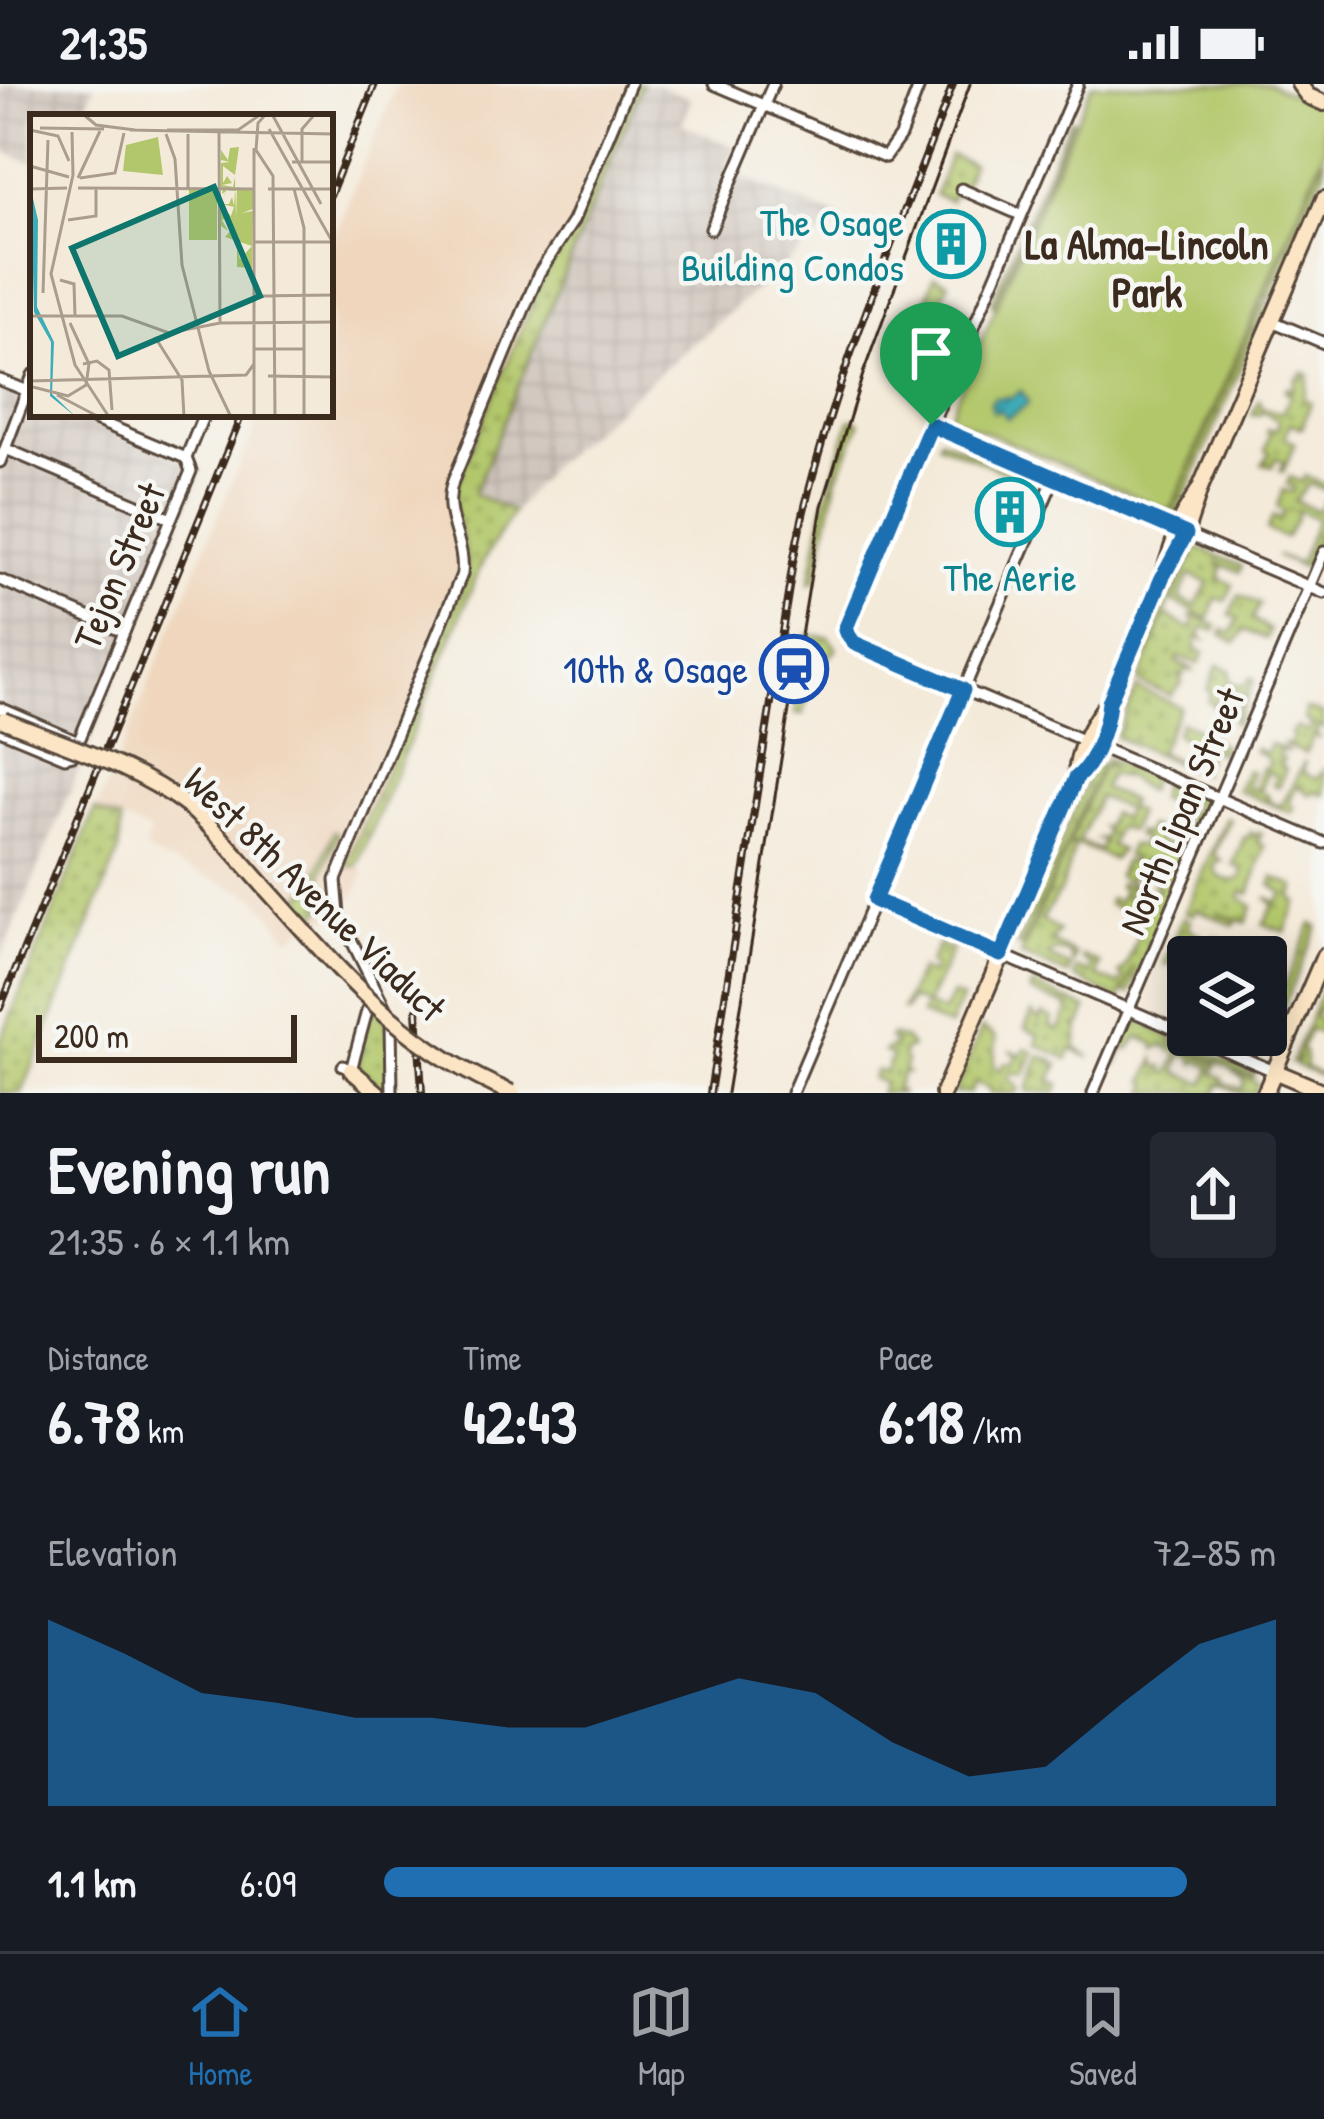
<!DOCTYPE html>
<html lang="en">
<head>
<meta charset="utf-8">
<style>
	:root { --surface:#171b24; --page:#242831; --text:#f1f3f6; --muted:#9ea1a6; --line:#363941; --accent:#1f6fb2 }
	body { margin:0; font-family:"Patrick Hand",sans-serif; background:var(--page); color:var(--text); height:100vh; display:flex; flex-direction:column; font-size:45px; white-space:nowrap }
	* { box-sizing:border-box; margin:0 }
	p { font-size:39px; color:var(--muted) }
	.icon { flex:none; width:66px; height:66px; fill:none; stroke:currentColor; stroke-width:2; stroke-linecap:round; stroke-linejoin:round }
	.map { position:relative; height:1009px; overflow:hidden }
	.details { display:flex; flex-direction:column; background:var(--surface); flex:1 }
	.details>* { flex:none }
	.tools { position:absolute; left:1167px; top:852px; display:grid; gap:24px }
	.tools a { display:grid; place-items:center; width:120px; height:120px; border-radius:12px; background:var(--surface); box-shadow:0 6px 30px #0003; font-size:60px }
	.scale { position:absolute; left:36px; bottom:30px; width:261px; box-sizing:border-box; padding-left:12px; border:6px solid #3b2a1e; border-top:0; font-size:33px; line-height:42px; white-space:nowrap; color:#3b2a1e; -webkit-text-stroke:9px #f6f6f2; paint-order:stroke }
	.pin { position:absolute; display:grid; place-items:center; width:102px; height:102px; color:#fff; margin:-123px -51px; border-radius:50% 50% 50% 0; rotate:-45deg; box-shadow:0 0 12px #0007 }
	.pin .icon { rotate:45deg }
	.round { display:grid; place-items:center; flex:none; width:126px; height:126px; border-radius:12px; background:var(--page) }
	.summary { display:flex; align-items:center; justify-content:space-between; height:204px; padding:0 48px }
	h1 { font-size:66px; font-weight:800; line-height:90px }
	.figures { display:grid; grid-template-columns:repeat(3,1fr); gap:18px; height:204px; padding:12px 48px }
	.figures div { display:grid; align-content:center }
	.figures b { font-size:60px; font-weight:800 }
	.figures small { font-size:33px; font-weight:400 }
	.figures p { font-size:33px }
	.chart { height:336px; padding:24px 48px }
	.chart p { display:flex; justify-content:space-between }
	.chart svg { width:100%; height:216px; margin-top:12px; fill:var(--accent); opacity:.7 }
	ul { padding:0 48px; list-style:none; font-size:39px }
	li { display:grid; grid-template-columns:192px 144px 1fr; align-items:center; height:90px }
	li i { height:30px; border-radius:15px; background:var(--accent) }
	.status { display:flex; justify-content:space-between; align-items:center; height:84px; padding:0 60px; background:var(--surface); direction:ltr }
	.status svg { height:33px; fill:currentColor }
	.menu { display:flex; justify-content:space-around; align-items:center; height:168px; border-top:3px solid var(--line); background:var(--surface); font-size:33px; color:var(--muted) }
	.menu a { display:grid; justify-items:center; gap:6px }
	.menu .on { color:var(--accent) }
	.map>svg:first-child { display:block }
	.built { fill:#efd6bc }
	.industrial { fill:url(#industrial-grid) }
	.grass { fill:url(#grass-dots); stroke:#767844; stroke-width:3; fill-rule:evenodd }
	.park { fill:#b2c76b; stroke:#767844; stroke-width:3 }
	.water { fill:url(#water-waves); stroke:#3c6b6b; stroke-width:3 }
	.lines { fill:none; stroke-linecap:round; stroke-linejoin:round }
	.street-casing { stroke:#57473a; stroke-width:15 }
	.secondary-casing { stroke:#57473a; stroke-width:20 }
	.street { stroke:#fff; stroke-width:9 }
	.secondary { stroke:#fce5c4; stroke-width:14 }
	.tram { stroke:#3b2a1e; stroke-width:3 }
	.rail-casing { stroke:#3b2a1e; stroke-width:8 }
	.rail { stroke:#f6f6f2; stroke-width:3; stroke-dasharray:9; stroke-linecap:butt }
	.secondary-bridge-casing { stroke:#57473a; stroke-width:20; stroke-linecap:butt }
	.secondary-bridge { stroke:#fce5c4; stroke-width:14 }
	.route-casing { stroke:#fff; stroke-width:24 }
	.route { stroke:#1f6fb2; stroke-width:15 }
	.labels { text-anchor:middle; stroke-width:9; stroke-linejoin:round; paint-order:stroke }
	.culture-label { font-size:39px; fill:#0d838f; stroke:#f6f6f2; text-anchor:end }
	.street-label { font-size:39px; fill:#3b2a1e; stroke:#f6f6f2 }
	.transit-label { font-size:39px; fill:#164399; stroke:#f6f6f2; text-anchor:end }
	.neighbourhood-label { font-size:42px; font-weight:bold; fill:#3b2a1e; stroke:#f6f6f2 }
	.inset-road { fill:none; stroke:#aa9d8e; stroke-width:3 }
	.view { fill:#0f766e; fill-opacity:0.15; stroke:#0f766e; stroke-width:6 }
	.inset-edge { fill:none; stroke:#3b2a1e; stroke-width:6 }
</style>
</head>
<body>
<div class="status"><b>21:35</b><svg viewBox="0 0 49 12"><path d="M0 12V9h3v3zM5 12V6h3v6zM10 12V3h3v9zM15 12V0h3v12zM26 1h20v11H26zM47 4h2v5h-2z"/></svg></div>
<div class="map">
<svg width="1324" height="1009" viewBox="0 0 1324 1009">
	<defs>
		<pattern id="industrial-grid" width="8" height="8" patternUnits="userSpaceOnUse" patternTransform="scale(3)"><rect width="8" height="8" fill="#cdc2b9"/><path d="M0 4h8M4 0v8" fill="none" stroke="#b1a79f"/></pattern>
		<pattern id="grass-dots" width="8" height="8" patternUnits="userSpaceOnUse" patternTransform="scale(3)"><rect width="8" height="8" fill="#b2c76b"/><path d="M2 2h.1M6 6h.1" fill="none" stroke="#92a257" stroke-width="1.8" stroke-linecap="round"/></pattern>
		<pattern id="water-waves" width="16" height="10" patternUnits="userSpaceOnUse" patternTransform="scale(3)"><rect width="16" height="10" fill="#3cacb8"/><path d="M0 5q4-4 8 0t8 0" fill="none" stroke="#348c95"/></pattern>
	</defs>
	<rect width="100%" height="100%" fill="#f6f6f2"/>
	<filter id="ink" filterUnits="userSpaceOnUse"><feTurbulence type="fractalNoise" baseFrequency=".00833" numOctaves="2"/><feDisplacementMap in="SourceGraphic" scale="24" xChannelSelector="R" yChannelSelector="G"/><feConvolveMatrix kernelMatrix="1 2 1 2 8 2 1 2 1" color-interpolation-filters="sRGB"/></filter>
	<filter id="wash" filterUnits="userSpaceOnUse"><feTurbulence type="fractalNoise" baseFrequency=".004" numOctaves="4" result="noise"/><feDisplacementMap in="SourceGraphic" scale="48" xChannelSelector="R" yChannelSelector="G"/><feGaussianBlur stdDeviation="2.7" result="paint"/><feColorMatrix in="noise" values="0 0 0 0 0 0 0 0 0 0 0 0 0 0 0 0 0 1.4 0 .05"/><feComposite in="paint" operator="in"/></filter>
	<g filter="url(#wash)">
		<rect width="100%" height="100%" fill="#f4ead9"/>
		<polygon class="built" points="397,0 642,0 474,410 513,428 483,477 357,782 365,788 355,811 331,817 331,832 324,836 316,833 290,855 257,813 153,771 145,763 150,748 97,725 260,330 330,330 330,162"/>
		<g class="industrial">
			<polygon points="4,0 95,0 81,33 33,33 33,79 0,66 0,8"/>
			<polygon points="643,0 656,0 692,15 682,40 734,63 725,86 840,134 551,381 514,427 475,410"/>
			<polygon points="0,301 33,315 33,330 70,330 203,385 0,877"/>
		</g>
		<g class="grass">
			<path d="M635 0H642L474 410 513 428 483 477 357 782H346L464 499C474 463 447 436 457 399L544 192 575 145Z"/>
			<polygon points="1070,35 1073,36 994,222 991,219"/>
			<polygon points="950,71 972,80 959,111 954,109 950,117 935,111"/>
			<polygon points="1324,73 1324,88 1269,217 1264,215"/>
			<polygon points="934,192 949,198 926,253 915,248"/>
			<polygon points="1262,219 1267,221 1178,430 1173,427"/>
			<polygon points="1302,288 1309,291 1304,315 1311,318 1302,344 1290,339 1284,353 1295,359 1283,388 1280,387 1284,377 1276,374 1272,383 1262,380 1270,369 1265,366 1270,351 1267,348 1268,345 1275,347 1279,337 1262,327 1259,331 1252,331 1259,316 1263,324 1282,329 1291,310 1285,307 1287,303 1293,305 1296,293 1299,294"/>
			<polygon points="856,335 860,340 837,395 816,495 810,499 824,423 850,336"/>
			<polygon points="940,354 1033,393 1031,399 938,359"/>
			<polygon points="1305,392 1324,401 1324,406 1308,400 1295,417 1319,427 1324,417 1324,449 1309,486 1306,484 1320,447 1303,484 1276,472 1299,480 1317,435 1297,426 1297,434 1285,454 1267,446 1273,432 1281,435 1284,427 1277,423 1283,406 1293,408 1294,403 1287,400 1290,393 1302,398"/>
			<path d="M1196 463 1242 482 1240 488 1217 479 1222 483 1220 495 1233 500 1226 517 1216 514 1209 535 1172 517ZM1190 491 1209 499 1195 522 1180 514Z"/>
			<polygon points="1186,466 1191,469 1148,570 1143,568"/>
			<polygon points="1239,511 1260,520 1252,535 1270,546 1266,555 1245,546 1236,559 1222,550 1223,546 1232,549 1238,534 1230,531"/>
			<polygon points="1166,531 1188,544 1193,542 1195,536 1191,534 1194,531 1217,542 1215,547 1203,543 1200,551 1204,556 1197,554 1196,565 1204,569 1199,580 1178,573 1177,578 1195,587 1186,586 1183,592 1179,591 1182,599 1171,612 1138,598"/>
			<polygon points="807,551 829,553 837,566 815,584 803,630 795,630"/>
			<polygon points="1218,581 1230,586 1230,598 1246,602 1250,593 1255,595 1236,640 1232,638 1244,610 1222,602 1215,623 1208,617 1211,609 1207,606"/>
			<polygon points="1137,604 1180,623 1158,669 1181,679 1186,677 1192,660 1176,650 1181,638 1212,650 1210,655 1223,661 1220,669 1207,664 1206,676 1198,685 1203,690 1116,653"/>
			<polygon points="1305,625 1322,630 1324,645 1319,643 1315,650 1321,655 1314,652 1305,670 1282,660 1291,660 1293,653 1290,651 1296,643 1308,648 1311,640 1304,636"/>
			<polygon points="1270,660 1289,668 1280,667 1278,672 1284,675 1280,682 1286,685 1278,703 1273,700 1276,692 1268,688 1259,707 1268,711 1270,718 1281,722 1305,677 1303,689 1316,695 1324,685 1324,711 1313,707 1310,711 1297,701 1289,718 1294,724 1292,729 1237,706 1246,686 1252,688 1246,704 1254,706 1262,683 1266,685 1269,679 1266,673 1254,667 1255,664 1266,669"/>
			<path d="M1106 674 1152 694 1147 707 1127 694 1109 690 1103 705 1130 716 1127 724 1137 728 1130 747 1117 743 1110 761 1121 766 1113 775 1070 758 1102 682 1113 684 1104 679ZM1099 713 1125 725 1122 734 1111 729 1106 743H1102L1106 749 1104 754 1098 755 1104 758 1099 766 1079 757Z"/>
			<polygon points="1094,678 1101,681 1022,863 1017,861"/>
			<polygon points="1162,699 1204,716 1202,721 1197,721 1206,725 1130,910 1124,908 1134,882 1119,916 1074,893 1077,885 1089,889 1092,881 1082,876 1083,872 1100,880 1096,892 1119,901 1123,892 1119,890 1127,880 1154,808 1159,805 1152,800 1157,799 1165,785 1142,776 1140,782 1145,784 1139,794 1131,790 1128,796 1134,800 1126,813 1131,816 1126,828 1107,820 1109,815 1118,818 1123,806 1118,803 1120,799 1129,803 1131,800 1117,792 1124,777 1131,779 1133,775 1126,772 1130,761 1141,762 1143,755 1136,752 1137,748 1144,750 1148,742 1161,748 1156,757 1175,764 1178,757 1172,752 1181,749 1188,733 1183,730 1193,726 1193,720 1172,713 1171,721 1158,715"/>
			<polygon points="95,726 121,737 119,767 22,1009 0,1009 0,958"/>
			<polygon points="1226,734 1230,736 1215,767 1217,774 1224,777 1218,777 1214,784 1220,793 1233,797 1241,794 1243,785 1233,781 1244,753 1248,754 1251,748 1255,753 1258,748 1261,749 1258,759 1265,762 1250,810 1243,807 1240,813 1253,822 1246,839 1217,828 1237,837 1235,842 1196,825 1193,831 1185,828"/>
			<polygon points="334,747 338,750 323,788 323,824 316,833 299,814 313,799"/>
			<polygon points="1069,760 1075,763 1061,805 1042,836 1059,847 1051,857 1076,871 1073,879 1069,869 1054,867 1048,872 1071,883 1068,891 1021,871"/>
			<polygon points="1274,793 1296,803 1292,814 1297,817 1285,848 1263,840 1274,821 1266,813 1277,818 1284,810 1271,801"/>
			<polygon points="1183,833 1191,837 1188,844 1209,857 1215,853 1235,864 1233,868 1224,864 1220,873 1205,873 1207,866 1183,853 1168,882 1163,880"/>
			<polygon points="1312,840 1318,843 1278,935 1275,927 1266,924 1266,919 1279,922 1282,914 1266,902 1266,875 1275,885 1268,900 1278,905 1284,903"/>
			<polygon points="938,861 952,866 926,921 943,928 952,911 961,915 949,943 921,931 924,921 911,915 905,926 902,925 919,886 931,890 934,882 929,880"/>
			<polygon points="1033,901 1087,925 1081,940 1075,942 1079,944 1076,964 1090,973 1071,965 1068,975 1036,960 1039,952 1025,944 1032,929 1039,936 1043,930 1053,935 1050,942 1059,946 1070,923 1030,908"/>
			<polygon points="1324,901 1324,927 1318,925 1316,930 1319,940 1324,943 1324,951 1310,945 1300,967 1304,968 1306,984 1324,993 1296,982 1299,971 1294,980 1291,979"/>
			<path d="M374 911C389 939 400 975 385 1006L358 982Z"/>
			<path d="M1139 936 1175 955 1171 960 1217 980 1213 989 1223 994V998L1242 1005 1245 997 1229 983 1179 962 1181 957 1255 989 1253 993 1233 986 1258 999 1254 1009H1241L1220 1000 1216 1009 1146 1008 1150 1000 1145 997 1155 975 1156 982H1164L1163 987 1169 989 1178 971 1164 961 1155 965V960L1138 953 1129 965 1125 963 1117 980 1114 979 1127 943 1135 944ZM1182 971 1192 973 1195 980 1197 977 1211 983 1205 999 1176 988Z"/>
			<polygon points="982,944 996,954 994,983 1001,986 1004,979 1013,980 1017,971 1010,966 1022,971 1025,964 1034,968 1024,991 1011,988 1009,995 1019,1004 1017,1009 990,1009 989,1004 975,998 970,1009 954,1009"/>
			<polygon points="891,951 905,956 911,963 902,969 906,978 903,987 907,989 902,990 895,1006 902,1009 880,1009 884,999 872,994 876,986 885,989 892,972 884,968 896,959 889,955"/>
			<polygon points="1040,972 1054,976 1055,982 1060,979 1050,996 1060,1000 1056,1009 1027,1007"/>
		</g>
		<polygon class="park" points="1092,0 1269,0 1324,24 1324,67 1170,427 949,332"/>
		<polygon class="water" points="1021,307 1028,316 1027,321 1007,334 1000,326 993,328 990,319 994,314 1012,313"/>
	</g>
	<g filter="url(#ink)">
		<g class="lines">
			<g class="street-casing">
				<g id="street">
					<polyline points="714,0 885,73 900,52 920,0"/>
					<polyline points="1078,0 847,538 846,551 857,560 1324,759"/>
					<polyline points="961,105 1021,131"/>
					<polyline points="711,145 773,0"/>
					<polyline points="1272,237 1324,259"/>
					<polyline points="0,296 28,307"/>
					<polyline points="81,330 186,374"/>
					<polyline points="931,341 1324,509"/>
					<polyline points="6,365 171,435"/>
					<polyline points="0,378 33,291"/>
					<polyline points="0,496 124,548"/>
					<polyline points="0,624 78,658"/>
					<polyline points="0,646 65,673 73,671 191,387 186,374 204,330"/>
					<polyline points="874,816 1188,951"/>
					<polyline points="1189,951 1274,987"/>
					<polyline points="343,982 351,986 370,916"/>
					<path d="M392 1009 391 936 339 831 336 796 462 490C466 456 441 432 453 397L539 189 573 137 630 0"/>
					<polyline points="792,1009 1054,394"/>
					<polyline points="1093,1009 1324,468"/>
				</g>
			</g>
			<g class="secondary-casing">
				<g id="secondary">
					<polyline points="1299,0 1308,12 1324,19"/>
					<polyline points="1169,485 1181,463 1200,404 1324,115"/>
					<path d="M1077 694C1074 670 1093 636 1109 618"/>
					<polyline points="351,986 378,1009"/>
					<polyline points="1274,987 1324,1008"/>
					<path d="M943 1009 1077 694C1095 679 1107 642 1109 618L1162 494 1182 433 1200 404"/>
					<polyline points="1265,1009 1324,872"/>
				</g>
			</g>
			<use href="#street" class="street"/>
			<use href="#secondary" class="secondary"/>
			<polyline class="tram" points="727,1009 822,422 864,287 970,0"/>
			<g class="rail-casing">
				<g id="rail">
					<polyline points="330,111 375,0"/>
					<polyline points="0,924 242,330"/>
					<polyline points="417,926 422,1009"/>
					<path d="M710 1009 793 478C824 313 895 157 953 0"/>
				</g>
			</g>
			<use href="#rail" class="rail"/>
			<g class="secondary-bridge-casing">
				<path id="secondary-bridge" d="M3 636C63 661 134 681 186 721 214 743 238 773 262 800 343 889 398 961 512 1009"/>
			</g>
			<use href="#secondary-bridge" class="secondary-bridge"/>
		</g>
	</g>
	<g class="lines" filter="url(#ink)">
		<g class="route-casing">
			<path id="route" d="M931 341 1186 450 1162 494 1109 618C1107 642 1095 679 1076 694L1001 871 874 816 963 606 854 559 845 546Z"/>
		</g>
		<use href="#route" class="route"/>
	</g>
	<defs>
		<g id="building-ring" transform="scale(3.45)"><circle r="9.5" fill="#f6f6f2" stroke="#0f9aa8" stroke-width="1.5"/><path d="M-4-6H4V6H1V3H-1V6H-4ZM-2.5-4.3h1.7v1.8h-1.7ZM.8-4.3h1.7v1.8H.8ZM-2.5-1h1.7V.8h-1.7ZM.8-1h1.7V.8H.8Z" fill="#0f9aa8"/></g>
		<g id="station-ring" transform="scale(3.45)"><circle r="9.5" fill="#f6f6f2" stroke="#1a4fb4" stroke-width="1.5"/><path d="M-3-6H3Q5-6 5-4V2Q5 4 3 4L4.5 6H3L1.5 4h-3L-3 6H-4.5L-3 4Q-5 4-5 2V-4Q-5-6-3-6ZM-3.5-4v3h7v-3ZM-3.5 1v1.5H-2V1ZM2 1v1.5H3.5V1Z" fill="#1a4fb4"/></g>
	</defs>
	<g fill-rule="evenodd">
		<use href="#building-ring" x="951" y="160"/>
		<use href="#building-ring" x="1010" y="428"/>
		<use href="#station-ring" x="794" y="585"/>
	</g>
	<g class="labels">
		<g class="culture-label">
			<text x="904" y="152">The Osage<tspan x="904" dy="45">Building Condos</tspan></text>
			<text x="1010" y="507" text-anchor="middle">The Aerie</text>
		</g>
		<g class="street-label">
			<text transform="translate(119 482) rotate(-67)" y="14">Tejon Street</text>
			<text transform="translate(1181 727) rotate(-67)" y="14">North Lipan Street</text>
			<text transform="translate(315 810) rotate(44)" y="14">West 8th Avenue Viaduct</text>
		</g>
		<g class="transit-label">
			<text x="748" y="599">10th &amp; Osage</text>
		</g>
		<g class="neighbourhood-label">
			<text x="1147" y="175">La Alma–Lincoln<tspan x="1147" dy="48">Park</tspan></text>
		</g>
	</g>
	<g transform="translate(30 30)">
		<rect width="303" height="303" fill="#f4ead9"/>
		<path d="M209 33 205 61 193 52V69L197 62 202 69 192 71 203 73 205 63 206 105 207 73 223 76V95L212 99 223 97 222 154 207 153V134L210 145 222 132 195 123 200 117 198 103 192 106 198 117 191 112V92L201 102 204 93 192 90H199L202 83 204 92 205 77 196 76 192 89 196 77 192 80 193 74 191 73V49L200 48 191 46V36L198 46 200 34Z" fill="#b2c76b"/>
		<path d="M128 23 133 61 93 57 96 31ZM159 76H187V126H159Z" fill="#b2c76b"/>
		<path d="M1 76 8 106 7 193 24 228 22 280 46 303 20 282 21 228 4 198Z" fill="#3cacb8"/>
		<path class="inset-road" d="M53 0 66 11 105 16M236 0 228 9 226 36 243 62 245 303M242 0 291 90M10 14 74 15M239 15 303 129M0 16 28 22 39 47M100 16 303 20M137 16H208L231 0M42 18 43 61 21 160 45 251 79 303M189 19 190 209M136 20 145 45 152 151 179 257 201 303M262 48H303M272 48V15L285 0M0 52 39 63M48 64 70 17M50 64 85 59 94 19M48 74 223 75M158 74V20M0 75 37 74M238 75H303M264 75 274 114V303M38 106 66 102V74M224 128H301M30 166 44 170 45 202M13 179 18 26M224 182 303 181M0 202H92L139 219 190 209 303 208M125 223 152 266 154 303M224 235H273M53 250 67 247 79 256 82 296M238 262 303 263M0 267 216 261 224 250M3 273 38 282 56 271 59 250 40 209M27 281 69 303M224 303V34"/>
		<path class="view" d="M184 73 230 182 88 242 42 134Z"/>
		<rect width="303" height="303" class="inset-edge"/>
	</g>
</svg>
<div class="tools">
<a><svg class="icon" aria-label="layers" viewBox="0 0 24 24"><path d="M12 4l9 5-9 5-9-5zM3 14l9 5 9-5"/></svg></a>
</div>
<div class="scale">200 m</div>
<div class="pin" style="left:931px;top:341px;background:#1e9e55"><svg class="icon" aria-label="arrive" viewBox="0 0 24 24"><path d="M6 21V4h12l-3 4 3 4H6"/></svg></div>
</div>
<section class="details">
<div class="summary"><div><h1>Evening run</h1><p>21:35 · 6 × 1.1 km</p></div><a class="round"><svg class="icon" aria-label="share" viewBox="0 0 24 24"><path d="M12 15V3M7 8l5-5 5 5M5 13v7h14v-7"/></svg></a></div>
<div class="figures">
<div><p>Distance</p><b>6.78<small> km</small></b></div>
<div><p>Time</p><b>42:43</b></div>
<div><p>Pace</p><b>6:18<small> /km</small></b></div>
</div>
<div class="chart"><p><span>Elevation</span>72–85 m</p>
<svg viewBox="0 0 160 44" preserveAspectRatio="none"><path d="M0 44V6L10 13L20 21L30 23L40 26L50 26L60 28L70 28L80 23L90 18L100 21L110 31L120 38L130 36L140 23L150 11L160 6V44z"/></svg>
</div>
<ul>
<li><b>1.1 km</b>6:09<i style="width:90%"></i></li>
</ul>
</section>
<nav class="menu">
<a class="on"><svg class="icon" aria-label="home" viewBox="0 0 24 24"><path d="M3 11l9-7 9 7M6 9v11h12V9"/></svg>Home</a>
<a><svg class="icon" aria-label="map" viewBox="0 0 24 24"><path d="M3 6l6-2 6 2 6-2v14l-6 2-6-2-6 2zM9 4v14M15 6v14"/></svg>Map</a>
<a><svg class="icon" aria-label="saved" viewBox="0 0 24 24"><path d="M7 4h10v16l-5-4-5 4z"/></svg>Saved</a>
</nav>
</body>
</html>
